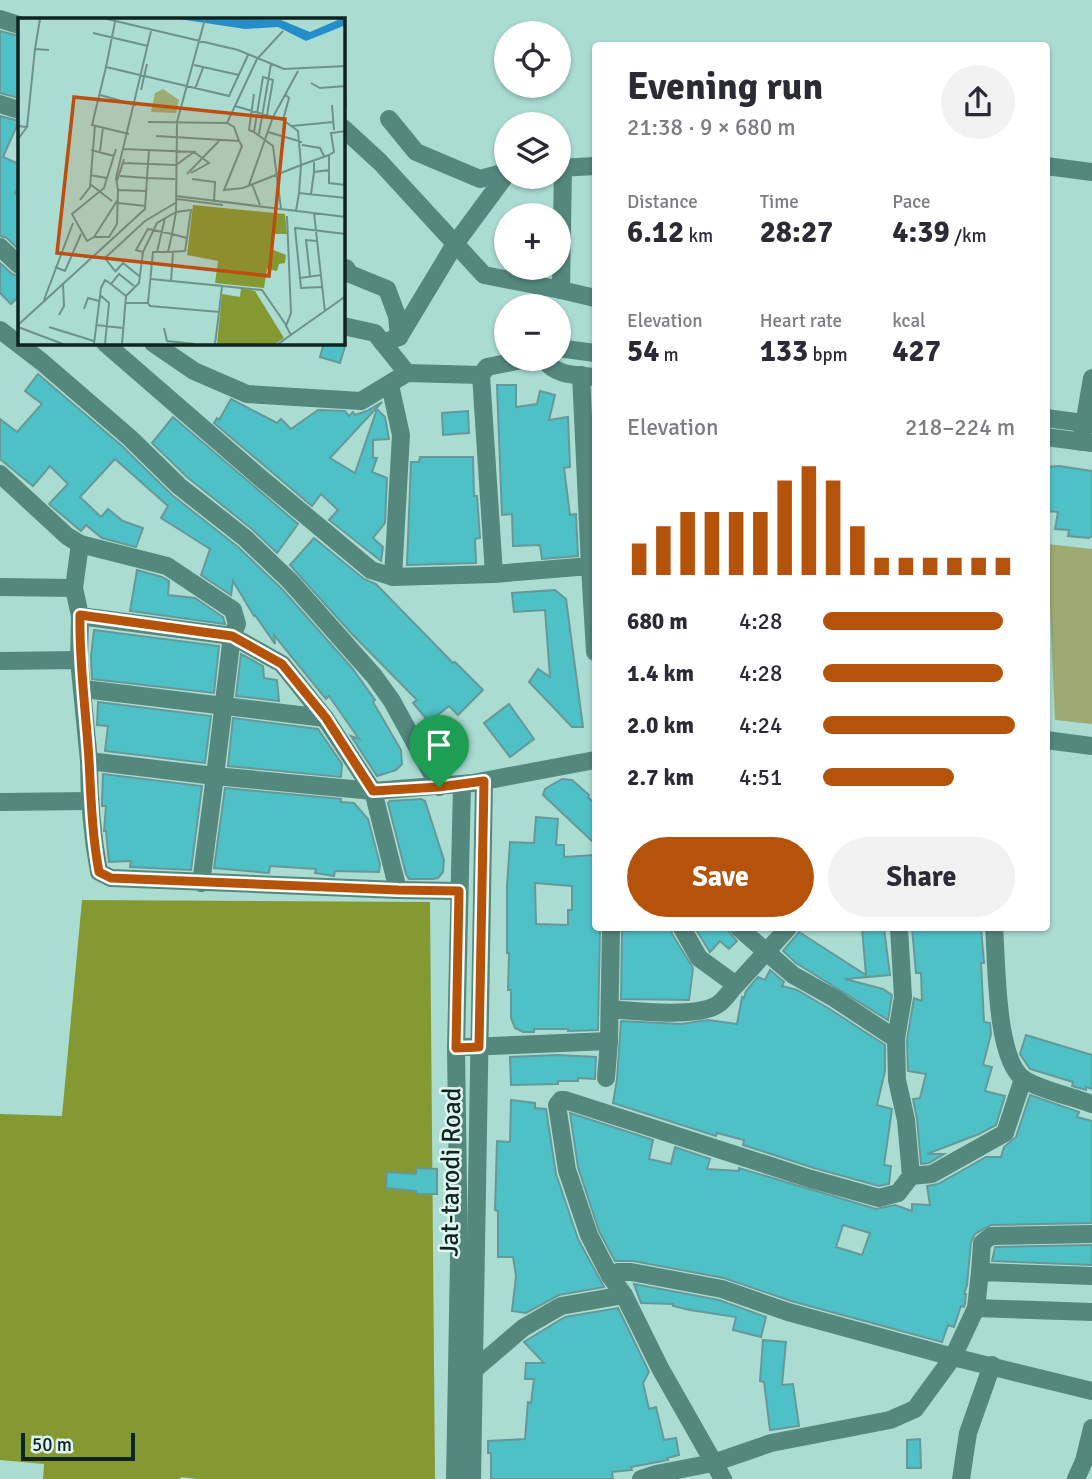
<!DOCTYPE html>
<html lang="en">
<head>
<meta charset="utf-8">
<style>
	:root { --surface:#fff; --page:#f2f2f3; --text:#2b2b33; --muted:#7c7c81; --accent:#b45309 }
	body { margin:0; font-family:Signika,sans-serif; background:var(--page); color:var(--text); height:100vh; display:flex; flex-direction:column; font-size:26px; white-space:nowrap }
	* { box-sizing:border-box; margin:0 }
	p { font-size:23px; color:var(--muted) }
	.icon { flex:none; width:38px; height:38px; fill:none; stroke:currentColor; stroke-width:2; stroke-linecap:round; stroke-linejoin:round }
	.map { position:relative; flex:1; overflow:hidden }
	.sheet { position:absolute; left:592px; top:42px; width:458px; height:889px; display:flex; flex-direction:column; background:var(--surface); border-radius:7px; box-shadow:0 2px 5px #0004 }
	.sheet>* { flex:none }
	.tools { position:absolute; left:494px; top:21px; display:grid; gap:14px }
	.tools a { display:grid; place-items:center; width:77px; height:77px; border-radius:50%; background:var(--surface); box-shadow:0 2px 5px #0004; font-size:35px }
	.scale { position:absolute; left:21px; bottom:18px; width:114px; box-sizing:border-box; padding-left:7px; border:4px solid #10231f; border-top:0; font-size:19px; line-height:24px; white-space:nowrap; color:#10231f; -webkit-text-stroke:5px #dff7f1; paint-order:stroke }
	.pin { position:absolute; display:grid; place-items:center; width:60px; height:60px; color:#fff; margin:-72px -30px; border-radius:50% 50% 50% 0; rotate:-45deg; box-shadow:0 0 7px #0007 }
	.pin .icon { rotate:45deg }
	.round { display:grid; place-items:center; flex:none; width:74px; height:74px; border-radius:37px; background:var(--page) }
	.head { display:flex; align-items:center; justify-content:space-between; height:119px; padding:0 35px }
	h1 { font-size:38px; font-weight:800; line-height:52px }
	.stats { display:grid; grid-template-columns:repeat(3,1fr); gap:10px; height:119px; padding:7px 35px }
	.stats div { display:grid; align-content:center }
	.stats b { font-size:30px; font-weight:800 }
	.stats small { font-size:19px; font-weight:400 }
	.stats p { font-size:19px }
	.chart { height:196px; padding:14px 35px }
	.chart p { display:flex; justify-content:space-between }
	.chart svg { width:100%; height:126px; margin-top:7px; stroke:var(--accent); stroke-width:6 }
	.button { display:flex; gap:14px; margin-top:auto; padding:14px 35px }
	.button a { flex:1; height:80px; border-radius:42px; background:var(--accent); color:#fff; font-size:28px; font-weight:800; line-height:80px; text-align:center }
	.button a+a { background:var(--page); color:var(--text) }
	ul { padding:0 35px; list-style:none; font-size:23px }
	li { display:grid; grid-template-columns:112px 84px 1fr; align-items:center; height:52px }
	li i { height:18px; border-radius:9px; background:var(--accent) }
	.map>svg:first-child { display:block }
	.green { fill:#9daa71 }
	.forest { fill:#859933 }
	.building { fill:#4ec1c6; stroke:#66989a; stroke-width:2; fill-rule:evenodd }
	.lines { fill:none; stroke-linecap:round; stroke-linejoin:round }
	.minor { stroke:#54887d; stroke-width:18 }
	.route-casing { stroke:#fff; stroke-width:14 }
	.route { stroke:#b45309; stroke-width:9 }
	.labels { text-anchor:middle; stroke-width:5; stroke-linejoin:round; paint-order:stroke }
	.street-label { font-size:26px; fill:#10231f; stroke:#dff7f1 }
	.inset-road { fill:none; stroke:#6d928a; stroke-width:2 }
	.view { fill:#bd4e10; fill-opacity:0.15; stroke:#bd4e10; stroke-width:3.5 }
	.inset-edge { fill:none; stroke:#10231f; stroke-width:3.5 }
</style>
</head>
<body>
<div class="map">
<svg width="1092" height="1479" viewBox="0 0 1092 1479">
	<rect width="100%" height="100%" fill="#abdcd1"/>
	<polygon class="green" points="1047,544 1092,549 1092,724 1055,720"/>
	<polygon class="forest" points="82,900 430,902 435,1479 198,1479 181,1477 180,1479 43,1479 44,1464 0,1460 0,1114 62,1116"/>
	<g class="building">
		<polygon points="0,31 19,36 19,98 0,93"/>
		<polygon points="0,116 19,121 3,157 19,164 19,183 15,193 19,197 19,250 7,238 0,236"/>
		<polygon points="0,263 12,274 19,276 19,296 11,304 0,293"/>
		<polygon points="324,343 346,343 340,363 320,357"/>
		<polygon points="38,374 122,446 172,495 238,547 282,589 352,668 375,700 373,702 401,750 402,764 396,770 377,776 351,736 359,739 329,696 326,699 274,635 275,644 255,615 254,616 233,581 231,595 201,575 210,549 161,518 168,506 115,459 80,497 101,517 108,509 123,521 143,528 136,547 102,538 86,525 81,531 49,504 68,484 50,466 33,486 0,459 0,419 17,432 42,404 25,391"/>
		<polygon points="497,385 516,385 516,407 537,404 540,391 555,395 549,420 568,417 570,467 564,468 570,515 576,514 578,556 542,559 540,545 513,546 512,514 502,515"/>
		<polygon points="231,399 277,423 281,419 291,429 318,410 345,411 349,416 353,412 355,415 367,411 382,402 330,458 355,473 377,409 385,417 389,439 373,440 373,458 377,458 372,472 387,478 385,523 373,538 383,547 381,561 329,520 338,510 321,494 312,506 214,423 217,418 219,420"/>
		<polygon points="468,411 469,433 443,435 442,413"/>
		<polygon points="173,417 298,524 277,553 252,529 187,477 152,443"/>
		<polygon points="420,457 473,457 474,496 477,496 480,538 475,539 476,563 407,565 411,462 419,462"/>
		<polygon points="1059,466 1092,471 1092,536 1089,538 1068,536 1069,530 1055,529 1058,512 1046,511 1046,467"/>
		<polygon points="314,538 364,579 376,584 453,663 455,662 483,690 458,715 449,706 429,722 413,703 417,700 352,634 290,565"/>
		<polygon points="137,570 162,577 169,581 168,595 195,598 223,617 225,624 130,611"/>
		<polygon points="555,590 566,599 583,727 572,727 529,682 538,669 550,677 545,610 514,612 512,593"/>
		<polygon points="94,630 219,646 214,693 92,679 91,656"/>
		<polygon points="241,654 263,666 264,678 277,680 279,701 236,696"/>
		<polygon points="98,702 211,716 205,763 105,751 108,726 97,725"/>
		<polygon points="509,704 534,739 510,757 484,723"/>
		<polygon points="233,718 318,729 342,764 341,777 228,766"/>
		<polygon points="103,774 202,786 191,870 130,867 131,861 109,862 106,831 104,831 106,806 102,806 102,802"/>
		<polygon points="562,779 572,780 589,795 588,797 595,804 595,844 543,795 545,789"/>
		<polygon points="225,788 341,799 341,802 354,803 368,819 380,864 379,872 335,871 334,876 315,873 316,869 270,866 269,873 214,868"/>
		<polygon points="421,799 425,801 444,860 443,872 438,878 433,879 409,879 406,874 388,803 390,801"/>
		<path d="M536 817 558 819 556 845H564V857L595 855V928H600L598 1030 568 1031V1029H534V1032H523L515 1028 511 1018V990H508L509 953H507V886L510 842 534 843ZM535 883 572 886V910H568V925L536 924Z"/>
		<polygon points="671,928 672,934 693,968 689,1000 621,999 622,931"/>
		<polygon points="695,928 728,928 729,932 737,941 729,949 720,941 710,952"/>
		<polygon points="862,928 884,928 890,975 845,979 883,989 892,995 888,1020 796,963 783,951 799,932 866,975"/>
		<polygon points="912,928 981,928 984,963 981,963 984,1022 990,1023 991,1034 983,1065 992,1067 985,1091 1005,1096 996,1125 979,1134 927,1154 944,1154 929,1163 921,1164 917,1119 913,1099 920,1098 926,1074 908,1071 907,1040 914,998 922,1001 921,973 916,973"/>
		<polygon points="770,970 784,982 782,986 797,990 828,1008 885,1045 885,1071 877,1105 892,1109 884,1165 891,1166 889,1184 879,1186 814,1168 743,1145 744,1140 717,1133 716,1136 613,1103 617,1079 621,1021 681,1024 708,1020 737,1024 742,997 744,998 746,991 758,977 765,980"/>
		<polygon points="1026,1035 1092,1055 1092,1089 1086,1087 1086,1090 1072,1086 1073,1082 1030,1069 1020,1054"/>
		<polygon points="557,1055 596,1057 595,1079 578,1078 578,1081 558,1081 558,1084 511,1085 510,1057"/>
		<path d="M1030 1095 1079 1112 1077 1117 1092 1121V1223L991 1225 975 1234 971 1242 967 1285 964 1294H966L965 1304 964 1307 961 1306 954 1327 948 1325 942 1342 791 1301 724 1278 633 1261H615L599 1231 578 1167 570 1113 653 1140 649 1159 671 1164 675 1147 710 1159 707 1169 739 1171V1168L876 1209 895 1205 912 1211V1204L930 1205 927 1186 938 1184 986 1157H1001L1004 1147 1016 1137ZM843 1225 870 1233 862 1255 836 1247Z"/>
		<polygon points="511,1100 535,1103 535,1108 546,1109 556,1174 578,1239 604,1287 559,1295 526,1313 512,1311 516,1276 513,1257 498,1257 498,1211 495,1210 497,1141 510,1142"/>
		<polygon points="416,1168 437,1169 437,1194 416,1194 416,1191 386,1188 387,1172 416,1174"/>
		<polygon points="1092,1245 1092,1265 992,1261 995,1247"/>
		<polygon points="634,1284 719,1300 766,1317 761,1337 733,1330 736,1317 690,1310 673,1306 673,1304 641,1303"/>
		<polygon points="618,1308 649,1372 643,1383 649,1409 656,1407 664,1440 676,1438 679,1455 667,1458 668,1460 631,1467 632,1470 612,1472 613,1479 491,1479 491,1453 488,1453 488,1441 525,1439 528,1402 531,1403 534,1379 525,1379 526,1363 544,1363 524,1342 565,1317"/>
		<polygon points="763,1340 786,1342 782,1385 793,1384 799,1426 770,1430 764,1382 760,1381"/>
		<polygon points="920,1439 921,1468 907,1468 907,1440"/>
	</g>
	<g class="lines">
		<g class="minor">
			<polyline points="0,19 19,25"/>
			<polyline points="0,104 19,110"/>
			<polyline points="389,119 416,152 480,179 506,172"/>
			<polyline points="343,128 380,162 484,275 561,290"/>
			<polyline points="1046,166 1092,172"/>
			<polyline points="558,168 595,166"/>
			<polyline points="563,168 561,290 595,298"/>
			<polyline points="0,247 19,265"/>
			<polyline points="346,268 350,274 387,289 397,316 399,337 383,343"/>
			<polyline points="343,326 375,333 407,373"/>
			<polyline points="0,330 42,362 130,438 179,486 245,538 290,581 374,676 392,701 439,787"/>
			<polyline points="399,337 455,244 506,175"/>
			<polyline points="105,343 257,475 371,570 393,577 494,574 590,566 595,652"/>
			<polyline points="153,343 194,371 247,394 361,401 407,373 481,375"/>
			<polyline points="558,348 595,353"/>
			<path d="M544 359C555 376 576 375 595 377"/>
			<polyline points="581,375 590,566 595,566"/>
			<polyline points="390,385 401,435 393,577"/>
			<polyline points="1046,418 1092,424"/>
			<polyline points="1046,437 1092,443"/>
			<polyline points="1081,442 1092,378"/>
			<polyline points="0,474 67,536 80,544"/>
			<polyline points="494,574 481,375 487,367 527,359"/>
			<polyline points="0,587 74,588 80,616 232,636 282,664 325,718 373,791 473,783 595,760"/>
			<polyline points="79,660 80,616"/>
			<polyline points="0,661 79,660 89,761 215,776 232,636 237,624 233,610 167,566 80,544 74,588"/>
			<polyline points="84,689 325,718"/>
			<polyline points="1046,740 1092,746"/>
			<path d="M89 761C89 798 92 835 99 872L111 878 398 890 373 791 215 776 201 883"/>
			<polyline points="0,802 89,801"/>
			<polyline points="398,890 459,891"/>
			<polyline points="682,928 699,958 736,985 788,928"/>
			<polyline points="739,928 793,975 834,998 896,1039"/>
			<path d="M994 928C997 961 995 1062 1025 1080 1041 1090 1073 1097 1092 1104"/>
			<path d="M610 1009C635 1011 696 1018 717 1005 724 1001 730 991 736 985"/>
			<polyline points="467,1047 609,1041 611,928"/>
			<polyline points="606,1078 609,1041"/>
			<polyline points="911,1176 932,1174 1005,1133 1023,1079"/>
			<polyline points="980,1272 982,1243 991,1236 1092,1234"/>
			<polyline points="610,1276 618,1272 631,1272 722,1289 788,1312 953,1357 1092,1391"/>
			<polyline points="976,1308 1092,1312"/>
			<polyline points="474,1370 523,1328 561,1306 624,1295"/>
			<polyline points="455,1479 459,1259 456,1048 462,785"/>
			<polyline points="472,1479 484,781"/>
			<polyline points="641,1479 656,1474 713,1463 771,1443 890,1420 915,1409 953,1357 976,1308 980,1272 1092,1276"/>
			<polyline points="723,1479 660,1368 624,1295 610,1276 589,1235 567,1170 557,1105 561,1100 565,1100 811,1179 879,1198 898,1193 911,1176 906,1120 897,1080 896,1039 903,997 899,928"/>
			<polyline points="961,1479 968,1433 992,1365"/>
			<polyline points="1076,1479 1084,1461 1092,1428"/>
		</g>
	</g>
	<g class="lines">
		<g class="route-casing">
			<path id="route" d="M80 615 232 636 282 664 326 718 373 791 439 787 484 781 479 1047 456 1048 459 891 398 890 111 878 99 872C92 834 91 798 89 760 86 711 79 664 80 615Z"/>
		</g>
		<use href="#route" class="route"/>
	</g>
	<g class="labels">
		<g class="street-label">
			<text transform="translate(450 1172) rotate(-89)" y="9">Jat-tarodi Road</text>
		</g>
	</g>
	<g transform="translate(18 18)">
		<rect width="327" height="327" fill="#abdcd1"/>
		<path d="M145 71 161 82 158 95 133 94 137 75Z" fill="#9daa71"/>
		<path d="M175 187 267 196 269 216H257L253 231 268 237 267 245 261 246 259 253 249 251 246 270 197 265 200 243 169 237ZM223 270 237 273 266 320 257 326H199L204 276 222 279Z" fill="#859933"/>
		<path d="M161 1 263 2 292 14 322 1H327L328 7 288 23 260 9 227 11Z" fill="#248eca"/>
		<path class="inset-road" d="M89 1 220 32 266 51 328 48M97 4 88 49 211 78 230 37M75 15 130 28M17 31 22 1M176 47 221 57M88 49 74 107 111 116M293 65 302 70 328 68M327 68 328 91M177 71 185 50M123 72 129 46M82 77 118 87M314 87 316 112M249 97 255 62 245 59 236 114 255 128 263 191M265 102 271 80 268 77M130 104 209 105 239 41 265 13M209 105 216 109 221 123M0 108 9 109 0 121M274 108 315 104M9 109 17 31 31 32M236 114 231 112 236 76M250 114 284 124M241 116 253 46M138 118 221 123 224 128 206 172 225 170 283 147 280 113 265 102 217 88M284 127 302 130 306 138M73 132 96 138M82 133 85 109M311 137 316 134 313 115 328 113M105 145 158 147 176 134 105 131M311 152V165L328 167M173 155 191 145 176 134M169 156 201 123M72 157 89 160 98 131M102 158 129 160 131 132M89 160 86 170 54 196 69 223 76 219 99 183M174 161 197 164 196 184M99 163 106 141M72 166 94 183M234 166 242 187M231 167 255 99 280 53M129 173 100 172 98 160 133 13M281 175 283 147 311 137V152L296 154V142M293 176 296 154M158 178 328 199M159 181 205 187M62 182 72 169 77 107M100 185 128 188M278 193 281 175 328 180M296 195 307 294M269 198 273 295 268 308 273 317M76 219H91L99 206 100 172M125 234 118 232 130 211 154 216 150 234H135L130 285 132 288 201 294 204 268 133 261M139 234 147 200M150 234 167 233 169 220 173 192 158 194 154 216 169 220M37 249 47 253 63 216M97 253 87 240 127 203 159 184M97 254 105 245 121 258M292 258 288 222 299 223M282 260 303 257M153 263 155 235M204 268 244 272 268 307M304 269 283 270 277 210 328 216M82 277 91 285 87 326M108 278 93 266 101 256 116 268M26 282 55 205M107 285H130M66 291 70 280 81 283M41 297 46 288 45 265M0 307 127 191 129 160 157 161M78 307 105 310M0 309 45 326M31 309 76 323M146 310 149 323 177 326M76 326 83 270 87 262 93 266M104 326 108 278 121 265 125 234 139 205 158 194 159 104 187 1M197 326 201 294M260 326 328 278"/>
		<path class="view" d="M56 79 267 101 251 258 39 235Z"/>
		<rect width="327" height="327" class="inset-edge"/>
	</g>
</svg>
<div class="tools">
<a><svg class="icon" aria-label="locate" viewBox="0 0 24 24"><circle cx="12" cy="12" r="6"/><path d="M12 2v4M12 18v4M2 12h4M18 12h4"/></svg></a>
<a><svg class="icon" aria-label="layers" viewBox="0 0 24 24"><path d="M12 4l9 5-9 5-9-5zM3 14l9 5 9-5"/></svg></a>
<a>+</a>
<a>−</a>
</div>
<div class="scale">50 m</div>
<div class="pin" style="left:439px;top:787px;background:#1e9e55"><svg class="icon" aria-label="arrive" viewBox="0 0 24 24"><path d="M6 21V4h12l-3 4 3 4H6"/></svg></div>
<section class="sheet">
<div class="head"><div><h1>Evening run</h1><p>21:38 · 9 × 680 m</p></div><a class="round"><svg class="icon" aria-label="share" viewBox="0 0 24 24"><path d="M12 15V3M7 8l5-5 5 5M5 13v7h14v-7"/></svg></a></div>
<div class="stats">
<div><p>Distance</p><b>6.12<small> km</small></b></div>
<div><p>Time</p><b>28:27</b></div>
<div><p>Pace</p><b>4:39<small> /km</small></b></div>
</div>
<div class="stats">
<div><p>Elevation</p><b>54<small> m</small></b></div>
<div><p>Heart rate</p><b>133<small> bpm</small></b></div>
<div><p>kcal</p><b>427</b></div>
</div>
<div class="chart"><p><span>Elevation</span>218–224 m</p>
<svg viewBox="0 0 160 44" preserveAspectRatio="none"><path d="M5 44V33M15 44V27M25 44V22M35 44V22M45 44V22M55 44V22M65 44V11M75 44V6M85 44V11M95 44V27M105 44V38M115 44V38M125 44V38M135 44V38M145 44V38M155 44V38"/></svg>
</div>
<ul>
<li><b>680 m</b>4:28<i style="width:94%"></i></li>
<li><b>1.4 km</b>4:28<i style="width:94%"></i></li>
<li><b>2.0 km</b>4:24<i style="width:100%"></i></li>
<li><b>2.7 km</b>4:51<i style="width:68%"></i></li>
</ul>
<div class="button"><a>Save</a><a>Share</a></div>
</section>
</div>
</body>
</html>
